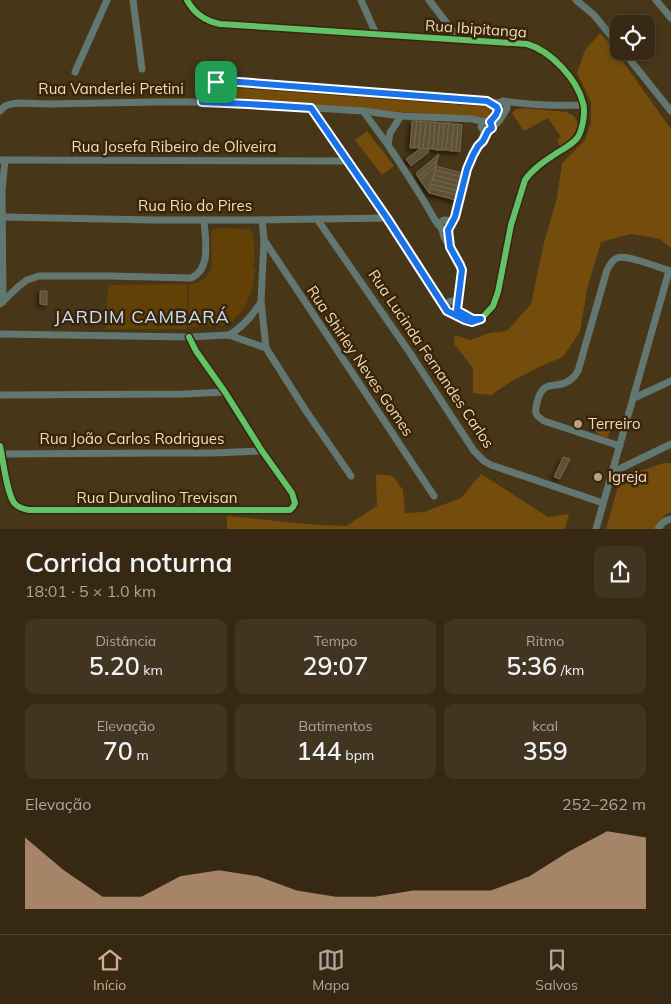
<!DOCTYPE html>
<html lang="pt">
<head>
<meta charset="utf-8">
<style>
	:root { --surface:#362813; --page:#413421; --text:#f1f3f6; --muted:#aaa6a0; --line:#504433; --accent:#d6ab8b }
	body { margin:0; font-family:Mulish,sans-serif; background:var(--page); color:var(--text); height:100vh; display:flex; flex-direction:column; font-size:19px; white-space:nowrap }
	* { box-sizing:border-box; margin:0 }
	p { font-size:16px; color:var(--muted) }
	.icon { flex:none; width:28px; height:28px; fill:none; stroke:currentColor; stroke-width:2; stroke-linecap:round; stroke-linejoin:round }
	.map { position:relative; height:529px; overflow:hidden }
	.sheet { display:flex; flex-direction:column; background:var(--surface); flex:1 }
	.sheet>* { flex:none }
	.fabs { position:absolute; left:610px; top:15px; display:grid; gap:10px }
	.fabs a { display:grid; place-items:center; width:45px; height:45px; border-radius:10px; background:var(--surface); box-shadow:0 2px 8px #0003,0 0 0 1px var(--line); font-size:25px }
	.pin { position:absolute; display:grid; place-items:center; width:42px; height:42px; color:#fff; margin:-21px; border-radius:10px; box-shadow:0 2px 8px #0006 }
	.round { display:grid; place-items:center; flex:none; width:52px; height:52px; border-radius:10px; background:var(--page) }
	.head { display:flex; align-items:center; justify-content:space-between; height:85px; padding:0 25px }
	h1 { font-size:28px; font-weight:600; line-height:38px }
	.metrics { display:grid; grid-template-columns:repeat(3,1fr); gap:8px; height:85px; padding:5px 25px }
	.metrics div { display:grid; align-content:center; border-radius:10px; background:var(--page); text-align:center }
	.metrics b { font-size:25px; font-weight:600 }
	.metrics small { font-size:14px; font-weight:400 }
	.metrics p { font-size:14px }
	.chart { height:140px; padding:10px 25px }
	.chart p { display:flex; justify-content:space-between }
	.chart svg { width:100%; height:90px; margin-top:5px; fill:var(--accent); opacity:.7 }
	.tabs { display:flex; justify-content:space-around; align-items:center; height:70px; border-top:1px solid var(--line); background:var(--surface); font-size:14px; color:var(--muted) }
	.tabs a { display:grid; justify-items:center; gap:2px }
	.tabs .active { color:var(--accent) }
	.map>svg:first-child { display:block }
	.built { fill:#634005 }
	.green { fill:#744d0c }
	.building { fill:#5e5138; stroke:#73674c; filter:url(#shadow) }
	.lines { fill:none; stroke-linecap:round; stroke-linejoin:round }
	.minor { stroke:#627771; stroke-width:7 }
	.cycleway-casing { stroke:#38250a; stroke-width:9 }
	.cycleway { stroke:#61c268; stroke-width:6 }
	.route-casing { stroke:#fff; stroke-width:10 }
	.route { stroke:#1a73e8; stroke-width:6 }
	.poi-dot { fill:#b8a183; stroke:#38250a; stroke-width:2 }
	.labels { text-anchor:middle; stroke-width:5; stroke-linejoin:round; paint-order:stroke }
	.street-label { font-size:15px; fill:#f4dbbc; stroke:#38250a }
	.poi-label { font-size:15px; fill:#f4dbbc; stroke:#38250a; text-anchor:start }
	.quarter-label { font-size:18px; letter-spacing:1px; fill:#cbe0f8; stroke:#38250a }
</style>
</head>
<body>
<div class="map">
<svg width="671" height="529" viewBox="0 0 671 529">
	<defs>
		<filter id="shadow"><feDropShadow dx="-2.5" dy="2.5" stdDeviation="2.5" flood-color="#0009"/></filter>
	</defs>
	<rect width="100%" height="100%" fill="#483619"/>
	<g class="built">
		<polygon points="219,228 249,229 253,235 255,261 252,267 255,269 252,289 245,307 233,321 226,325 188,327 189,285 200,282 207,276 212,266 211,231"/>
		<polygon points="187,284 187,329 106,329 108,285"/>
	</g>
	<g class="green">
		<polygon points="600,33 611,45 671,129 671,248 660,239 631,234 601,242 587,289 580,332 563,357 541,366 512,381 491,395 473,393 473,368 454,344 455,335 470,340 489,333 507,331 531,304 544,243 557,198 562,163 585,140 591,123 591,102 577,73 585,50"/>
		<polygon points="210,86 490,107 494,110 492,118 486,118 209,98"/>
		<path d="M524 108 566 112 574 116 578 123C576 136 570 139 560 146L557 140 561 137 548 118 524 131 512 113 515 110Z"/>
		<polygon points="367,131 394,166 382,175 355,140"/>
		<polygon points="599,419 607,421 612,427 607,438 599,435 595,431"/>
		<polygon points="664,463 671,463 671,512 666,514 654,529 606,529 619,483 637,472"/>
		<polygon points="376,474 393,476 403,490 405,513 424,512 461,498 481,474 548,517 569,514 565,529 227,529 227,516 318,525 346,526 377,506"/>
	</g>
	<g class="building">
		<polygon points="412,121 417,121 414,148 410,148"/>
		<polygon points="417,121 421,121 419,148 414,148"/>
		<polygon points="421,121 426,122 423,149 419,148"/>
		<polygon points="426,122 431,122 428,149 423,149"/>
		<polygon points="431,122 435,122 433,149 428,149"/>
		<polygon points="435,122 440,123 437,150 433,149"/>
		<polygon points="440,123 444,123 442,150 437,150"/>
		<polygon points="444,123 449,123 446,150 442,150"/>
		<polygon points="449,123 454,124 451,151 446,150"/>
		<polygon points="454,124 458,124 456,151 451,151"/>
		<polygon points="458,124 462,125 460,152 456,151"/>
		<polygon points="421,148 427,149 429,152 411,166 406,159"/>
		<polygon points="439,154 437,161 418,177 416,173"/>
		<polygon points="437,161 436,166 420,180 418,177"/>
		<polygon points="436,166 462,173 461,177 435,170"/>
		<polygon points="436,166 435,170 429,193 420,180"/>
		<polygon points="435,170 461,177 460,182 434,175"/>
		<polygon points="434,175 460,182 459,186 433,180"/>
		<polygon points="433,180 459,186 458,191 431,184"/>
		<polygon points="431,184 458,191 457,195 430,188"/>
		<polygon points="430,188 457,195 455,200 429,193"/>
		<polygon points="40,291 47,291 47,305 40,304"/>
		<polygon points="563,457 570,459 560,479 554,477"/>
	</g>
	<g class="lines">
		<g class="minor">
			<polyline points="133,0 142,69"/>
			<path d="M187 0C194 13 205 21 220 24L527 44C551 51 577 79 583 103 585 109 584 116 583 122 582 127 581 132 578 137 574 143 567 147 560 151 548 159 534 167 525 180L511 225 498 292 493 306 481 319 472 322 465 320 452 313"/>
			<polyline points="361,0 376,34"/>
			<polyline points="429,0 459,39"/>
			<polyline points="576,0 594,15 619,46"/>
			<polyline points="656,0 671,18"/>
			<polyline points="623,51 671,111"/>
			<polyline points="75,72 107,0"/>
			<path d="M503 101C530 105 557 106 584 105"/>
			<path d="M202 102C202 75 218 82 239 82L498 103 503 101C507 103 508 106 506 110L501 112 498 110 497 107 498 103"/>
			<polyline points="311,108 387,218 446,309"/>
			<path d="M0 111 5 106 11 104 20 103 47 104 157 102H202L248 104 363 111 401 116 473 119C476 120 479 121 482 121 487 122 489 120 492 126L491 130 485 131 481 127 483 122"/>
			<polyline points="363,111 388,145"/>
			<path d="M401 116 390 133 388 145C400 163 411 180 422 198 429 208 433 220 441 228"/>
			<polyline points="490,122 496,115 498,110"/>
			<polyline points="491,129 499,121 506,110"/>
			<polyline points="0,160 347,161"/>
			<polyline points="3,217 154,220 254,220 387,218"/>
			<polyline points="317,219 410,353 474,451 484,461 491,465 603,503"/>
			<circle cx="445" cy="225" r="5"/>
			<polyline points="262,220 264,240 261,301 266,348"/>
			<polyline points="450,227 455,217 467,169 484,134 483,130"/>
			<path d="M442 229 444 237 460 265C464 277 458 291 457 304"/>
			<polyline points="264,240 434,496"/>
			<circle cx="452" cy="307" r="6"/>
			<polyline points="3,302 2,191 5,160"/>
			<path d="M0 304 19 286 27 280 39 276H110L191 278C212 269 205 238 204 220"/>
			<polyline points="0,334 189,337 229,335 266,348 306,411 351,476"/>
			<path d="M229 335C243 327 253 315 261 302"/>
			<polyline points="0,395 184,394 225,392"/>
			<polyline points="634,398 671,381"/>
			<path d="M0 446C3 459 7 496 15 504 19 508 24 509 29 510H290L293 507 295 503 292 493 262 451 225 392 196 351 189 337"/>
			<path d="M620 446 544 421C541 419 537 417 536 413 535 407 539 391 545 388 548 385 552 386 556 385 566 384 573 380 578 371L607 270C610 265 612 260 617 258 627 254 659 268 671 271"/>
			<polyline points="2,454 166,453 212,453 262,451"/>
			<polyline points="611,473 671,444"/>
			<polyline points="596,529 669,271"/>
			<path d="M658 529C661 524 665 520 671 519"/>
		</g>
		<g class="cycleway-casing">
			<g id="cycleway">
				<path d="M187 0C194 13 205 21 220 24L527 44C551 51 577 79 583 103 585 109 584 116 583 122 582 127 581 132 578 137 574 143 567 147 560 151 548 159 534 167 525 180L511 225 498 292 493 306 481 319 472 322 465 320 452 313"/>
				<path d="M0 446C3 459 7 496 15 504 19 508 24 509 29 510H290L293 507 295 503 292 493 262 451 225 392 196 351 189 337"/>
			</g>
		</g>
		<use href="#cycleway" class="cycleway"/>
	</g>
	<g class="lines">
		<g class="route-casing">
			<path id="route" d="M216 82H239L487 101 497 107 498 110 496 115 490 122 491 124 492 128 488 131 483 141 478 146 473 155 467 169 455 217 448 230 450 247 460 265 462 270 457 310 473 319H481L472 322 465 320 447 311 387 218 311 108 248 104 202 102C202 89 202 84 216 82Z"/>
		</g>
		<use href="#route" class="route"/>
	</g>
	<g class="poi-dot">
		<circle cx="578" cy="424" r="5"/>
		<circle cx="598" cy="477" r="5"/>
	</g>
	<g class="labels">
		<g class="street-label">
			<text transform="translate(476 29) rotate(4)" y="5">Rua Ibipitanga</text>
			<text x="111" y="94">Rua Vanderlei Pretini</text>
			<text x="174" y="152">Rua Josefa Ribeiro de Oliveira</text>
			<text x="195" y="211">Rua Rio do Pires</text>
			<text transform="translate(431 359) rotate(56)" y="5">Rua Lucinda Fernandes Carlos</text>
			<text transform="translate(360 361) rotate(56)" y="5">Rua Shirley Neves Gomes</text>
			<text x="132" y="444">Rua João Carlos Rodrigues</text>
			<text x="157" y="503">Rua Durvalino Trevisan</text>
		</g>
		<g class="poi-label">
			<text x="588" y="429">Terreiro</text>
			<text x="608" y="482">Igreja</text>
		</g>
		<g class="quarter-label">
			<text x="142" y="323">JARDIM CAMBARÁ</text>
		</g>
	</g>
</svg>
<div class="fabs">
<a><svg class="icon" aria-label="locate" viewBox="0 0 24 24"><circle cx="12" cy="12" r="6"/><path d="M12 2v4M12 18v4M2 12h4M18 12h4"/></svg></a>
</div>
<div class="pin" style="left:216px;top:82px;background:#1e9e55"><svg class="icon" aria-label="arrive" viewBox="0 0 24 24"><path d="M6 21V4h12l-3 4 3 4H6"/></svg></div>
</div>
<section class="sheet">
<div class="head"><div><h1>Corrida noturna</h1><p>18:01 · 5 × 1.0 km</p></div><a class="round"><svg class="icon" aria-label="share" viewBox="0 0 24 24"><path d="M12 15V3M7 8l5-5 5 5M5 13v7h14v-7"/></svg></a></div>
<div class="metrics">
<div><p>Distância</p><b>5.20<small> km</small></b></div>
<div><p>Tempo</p><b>29:07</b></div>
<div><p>Ritmo</p><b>5:36<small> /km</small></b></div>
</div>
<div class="metrics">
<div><p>Elevação</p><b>70<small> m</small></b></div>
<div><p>Batimentos</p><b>144<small> bpm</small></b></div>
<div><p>kcal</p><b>359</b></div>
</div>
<div class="chart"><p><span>Elevação</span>252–262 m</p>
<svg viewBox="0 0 160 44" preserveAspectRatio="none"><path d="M0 44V9L10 25L20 38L30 38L40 28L50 25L60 28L70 35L80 38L90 38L100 35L110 35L120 35L130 28L140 16L150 6L160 9V44z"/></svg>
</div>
</section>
<nav class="tabs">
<a class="active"><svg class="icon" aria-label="home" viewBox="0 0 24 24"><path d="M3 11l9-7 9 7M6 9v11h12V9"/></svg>Início</a>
<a><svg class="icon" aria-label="map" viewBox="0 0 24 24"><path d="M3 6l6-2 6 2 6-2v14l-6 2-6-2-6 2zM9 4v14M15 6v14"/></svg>Mapa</a>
<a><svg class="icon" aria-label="saved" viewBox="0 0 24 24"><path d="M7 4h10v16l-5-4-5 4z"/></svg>Salvos</a>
</nav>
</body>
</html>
